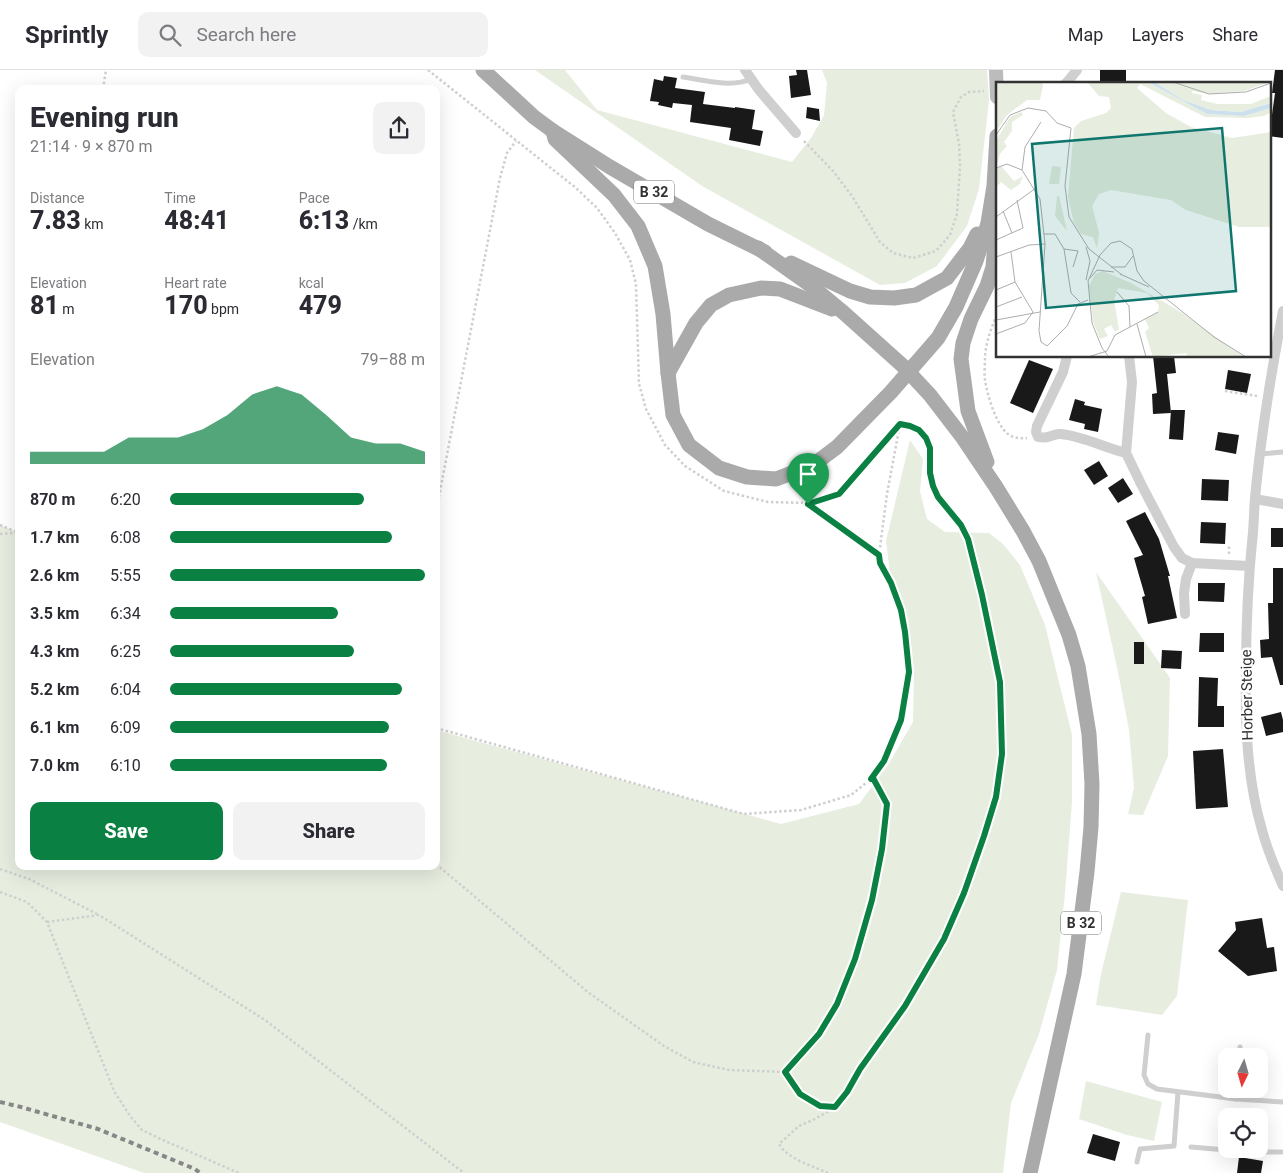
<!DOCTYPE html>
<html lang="en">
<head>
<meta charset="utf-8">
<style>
	:root { --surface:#fff; --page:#f2f2f3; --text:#2b2b33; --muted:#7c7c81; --line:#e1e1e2; --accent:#0b8043 }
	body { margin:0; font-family:Roboto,sans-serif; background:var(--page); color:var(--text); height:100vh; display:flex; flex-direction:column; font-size:19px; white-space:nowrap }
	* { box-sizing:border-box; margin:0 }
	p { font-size:16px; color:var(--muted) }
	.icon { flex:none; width:28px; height:28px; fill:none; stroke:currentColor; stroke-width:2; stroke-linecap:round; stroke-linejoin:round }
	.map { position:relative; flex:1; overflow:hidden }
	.panel { position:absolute; left:15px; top:15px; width:425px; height:785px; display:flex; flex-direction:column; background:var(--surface); border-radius:10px; box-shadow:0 5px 20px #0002 }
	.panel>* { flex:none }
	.needle { width:32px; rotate:185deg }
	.tools { position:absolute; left:1218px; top:978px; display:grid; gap:10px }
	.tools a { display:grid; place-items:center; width:50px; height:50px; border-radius:10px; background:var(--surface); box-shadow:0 5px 20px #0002; font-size:25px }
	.pin { position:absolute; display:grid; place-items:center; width:42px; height:42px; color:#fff; margin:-51px -21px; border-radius:50% 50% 50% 0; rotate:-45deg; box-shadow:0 0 5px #0007 }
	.pin .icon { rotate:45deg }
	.round { display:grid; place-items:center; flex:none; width:52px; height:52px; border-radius:10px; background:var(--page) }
	.head { display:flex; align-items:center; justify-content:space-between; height:85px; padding:0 15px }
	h1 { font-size:28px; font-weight:800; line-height:38px }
	.stats { display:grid; grid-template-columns:repeat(3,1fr); gap:8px; height:85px; padding:5px 15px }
	.stats div { display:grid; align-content:center }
	.stats b { font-size:25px; font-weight:800 }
	.stats small { font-size:14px; font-weight:400 }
	.stats p { font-size:14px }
	.chart { height:140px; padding:10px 15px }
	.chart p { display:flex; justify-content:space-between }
	.chart svg { width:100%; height:90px; margin-top:5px; fill:var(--accent); opacity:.7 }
	.action { display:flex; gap:10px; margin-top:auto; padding:10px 15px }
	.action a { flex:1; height:58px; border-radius:10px; background:var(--accent); color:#fff; font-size:20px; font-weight:800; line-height:58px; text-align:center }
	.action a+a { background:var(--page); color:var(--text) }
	ul { padding:0 15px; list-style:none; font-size:16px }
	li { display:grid; grid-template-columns:80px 60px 1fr; align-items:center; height:38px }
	li i { height:12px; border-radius:6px; background:var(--accent) }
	header { display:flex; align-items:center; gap:30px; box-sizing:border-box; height:70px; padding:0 25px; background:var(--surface); border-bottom:1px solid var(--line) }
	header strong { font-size:24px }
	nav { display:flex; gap:28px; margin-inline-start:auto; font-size:18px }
	.search { width:350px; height:45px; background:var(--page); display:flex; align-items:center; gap:12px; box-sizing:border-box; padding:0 18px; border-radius:10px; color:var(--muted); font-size:19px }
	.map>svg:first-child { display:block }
	.green { fill:#e7eee0 }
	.building { fill:#191919 }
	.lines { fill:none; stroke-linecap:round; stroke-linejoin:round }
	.path { stroke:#cfcfcf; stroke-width:2.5; stroke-dasharray:2.5 2.5; stroke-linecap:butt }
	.lane { stroke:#cfcfcf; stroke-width:5 }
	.street { stroke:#cfcfcf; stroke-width:10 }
	.secondary { stroke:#bcbcbc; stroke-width:14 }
	.primary { stroke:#aaa; stroke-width:15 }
	.rail { stroke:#878787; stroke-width:4; stroke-dasharray:5 4; stroke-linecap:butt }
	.route-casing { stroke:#fff; stroke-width:10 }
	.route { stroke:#0b8043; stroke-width:6 }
	.labels { text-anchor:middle; stroke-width:5; stroke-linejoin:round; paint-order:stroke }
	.shield { fill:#fff; stroke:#707070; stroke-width:1 }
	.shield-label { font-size:14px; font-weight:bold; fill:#323232 }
	.street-label { font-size:15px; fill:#323232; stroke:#fff }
	.inset-road { fill:none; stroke:#adadad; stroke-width:1 }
	.view { fill:#0f766e; fill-opacity:0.15; stroke:#0f766e; stroke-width:2.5 }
	.inset-edge { fill:none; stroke:#323232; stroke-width:2.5 }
</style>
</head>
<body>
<header>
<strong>Sprintly</strong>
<div class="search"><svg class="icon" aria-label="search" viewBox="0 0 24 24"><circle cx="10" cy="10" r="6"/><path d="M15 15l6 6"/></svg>Search here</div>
<nav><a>Map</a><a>Layers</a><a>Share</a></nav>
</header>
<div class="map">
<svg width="1283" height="1103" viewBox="0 0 1283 1103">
	<rect width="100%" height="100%" fill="#fff"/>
	<g class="green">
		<polygon points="535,0 565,0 597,40 792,92 811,68 824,45 827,13 822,0 987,0 989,31 979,119 967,156 937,196 905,213 880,215 702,116"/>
		<polygon points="910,370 923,389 920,421 927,449 945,462 989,463 1003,474 1020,495 1045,555 1072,665 1072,732 1065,823 1057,900 1039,964 1011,1033 1003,1103 144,1103 0,1052 0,455 19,463 19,796 436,796 436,660 781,754 859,734 888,695 913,652 914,601 908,549 890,503 886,471"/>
		<polygon points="1096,502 1170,608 1168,686 1143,745 1128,744 1134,718 1129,660 1118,602"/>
		<polygon points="1121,822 1188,830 1177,926 1162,945 1096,935 1101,904"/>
		<polygon points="1086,1011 1162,1032 1154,1071 1127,1065 1079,1049"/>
	</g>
	<g class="building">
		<polygon points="796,0 807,0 811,25 791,28 789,6 797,5"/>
		<rect x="1100" y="0" width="26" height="14"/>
		<polygon points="1275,0 1283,0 1283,68 1269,66 1275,23 1272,23"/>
		<polygon points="664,6 677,8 675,18 705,22 703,34 735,38 735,37 755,40 752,59 763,61 760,76 729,70 731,58 690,52 692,35 673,33 672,38 658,35 659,32 650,31 654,9 663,11"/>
		<polygon points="807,37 819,39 820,51 806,48"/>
		<polygon points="1153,286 1174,286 1176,303 1167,304 1171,343 1153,344 1152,324 1157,323"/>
		<polygon points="1029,290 1053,299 1033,343 1010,333"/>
		<polygon points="1228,300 1251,304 1247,323 1225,319"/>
		<polygon points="1075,329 1085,332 1084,335 1102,339 1098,362 1084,359 1085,354 1069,350"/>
		<polygon points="1171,340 1185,340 1183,370 1169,369"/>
		<polygon points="1218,362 1239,365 1236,384 1215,380"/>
		<polygon points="1099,391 1108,406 1094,415 1084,400"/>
		<polygon points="1123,408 1133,424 1118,433 1108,418"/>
		<polygon points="1202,409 1229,410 1228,431 1201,430"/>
		<polygon points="1145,442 1159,469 1170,506 1168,506 1177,548 1148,554 1142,527 1145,526 1134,488 1143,485 1126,451"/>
		<polygon points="1201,452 1226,453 1225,474 1200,473"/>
		<rect x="1271" y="458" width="12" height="19"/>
		<polygon points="1273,498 1283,498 1283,615 1280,615 1272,587 1261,588 1260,570 1269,569 1268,533 1273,533"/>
		<polygon points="1198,513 1225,513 1224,532 1198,531"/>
		<polygon points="1200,563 1224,563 1224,582 1199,582"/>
		<rect x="1134" y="572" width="10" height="22"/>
		<polygon points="1162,580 1182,581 1181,599 1161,598"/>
		<polygon points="1199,607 1218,608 1217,636 1224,636 1224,657 1198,657"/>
		<polygon points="1281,642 1283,650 1283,662 1266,666 1261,647"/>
		<polygon points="1223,679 1228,737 1196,739 1193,681"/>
		<polygon points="1262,848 1267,878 1274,877 1277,901 1248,906 1218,881 1236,860 1235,852"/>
		<polygon points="1093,1064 1120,1072 1115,1091 1087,1083"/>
		<polygon points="1239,1087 1263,1091 1261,1103 1237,1103"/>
	</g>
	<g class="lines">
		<g class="path">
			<polyline points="428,0 576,118 597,138 615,163 630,190 636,214 639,314 646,339 665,375 685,396 724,421 768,432 807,433 839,424 899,356"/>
			<polyline points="103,19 106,0"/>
			<polyline points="804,71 833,101 852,126 880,172 893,183 913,188 936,181 950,165 957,144 960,96 959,74 953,42 961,27 969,22 984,21"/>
			<path d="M997 245C991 258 986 272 985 287 985 294 984 303 985 310 987 324 996 355 1008 364 1013 368 1021 369 1027 368"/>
			<polyline points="1225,321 1257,326"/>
			<polyline points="807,433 879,485"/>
			<polyline points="436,442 500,108 507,83 516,71"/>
			<polyline points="0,455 19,463"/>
			<polyline points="17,462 19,453"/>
			<polyline points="0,464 15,463"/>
			<polyline points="1229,484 1229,475"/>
			<polyline points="436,658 744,744 801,740 851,725 871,709 884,691 901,650 909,602 905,562 901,540 891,513 880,493 879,485 887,424 900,354"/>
			<polyline points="436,794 589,923 664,976 693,992 729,1000 785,1002 800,1024 820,1036 835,1037 847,1022 860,999 905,936 944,869 964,823 984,766 996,727 1002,684 1001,612 982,525 968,469 961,455 938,427 933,416 930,403 930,378 926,368 919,360 910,356 900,354"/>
			<polyline points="0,799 29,809 97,844"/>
			<polyline points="0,822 27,832 47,852 114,1021 130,1046 142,1060 165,1071 239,1103"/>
			<polyline points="47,852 99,845 265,950 464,1103"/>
			<polyline points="785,1002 819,964 837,934 855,889 872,830 882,779 887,734 872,708"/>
			<path d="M828 1103C813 1096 787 1089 779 1074L799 1056 813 1050 834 1038"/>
		</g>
		<g class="lane">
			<path d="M683 7C703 10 731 18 751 9"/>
			<polyline points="1260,384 1283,382"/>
			<polyline points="1148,965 1144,1005 1148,1014 1157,1019 1236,1029 1283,1032"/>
			<polyline points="1239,986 1240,977"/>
			<polyline points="1236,1029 1237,1019"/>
			<polyline points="1191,1077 1250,1082 1283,1082"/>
			<polyline points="1137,1092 1140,1079 1174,1076 1178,1022"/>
		</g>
		<g class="street">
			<polyline points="745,0 759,20 796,63"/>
			<polyline points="1065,14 1068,11 1077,0"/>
			<path d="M1283 241C1271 303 1261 365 1255 428 1254 439 1254 451 1253 462 1248 509 1246 555 1246 602 1245 654 1247 709 1262 760 1267 779 1275 798 1283 816"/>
			<path d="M1067 286 1063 302 1037 356 1036 362 1038 367C1049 370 1052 363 1061 364 1083 366 1105 378 1126 383"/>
			<polyline points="1129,286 1132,312 1126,383 1141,414 1174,477 1182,488 1192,493 1249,496"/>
			<polyline points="1255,429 1283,434"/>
			<polyline points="1185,544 1184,523 1186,509 1192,493"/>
		</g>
		<polyline class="secondary" points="996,0 997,27"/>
		<g class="primary">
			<polyline points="483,0 534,47 553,61 610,97 708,154 765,182"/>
			<polyline points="553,61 555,69 614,125 638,156 655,196 663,244 668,303 673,345 689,375 719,398 747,407 776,409 813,395 837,377 891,322 938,268 956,237 976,191 985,163 988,153 994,116 997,66"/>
			<polyline points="758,178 809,214 844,243 903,296 930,325 963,368 996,417 1023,461 1039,491 1069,565 1078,596 1089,664 1092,714 1091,757 1087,802 1074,904 1030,1103"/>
			<polyline points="791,193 850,221 870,227 894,228 916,225 947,208 970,178 977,164"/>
			<polyline points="668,303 696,253 711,235 729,225 761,218 780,219 832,239"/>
			<polyline points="987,392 968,341 961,289 963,273 971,249 987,216 993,197 996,159 992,146"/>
		</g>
		<polyline class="rail" points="0,1032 21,1037 98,1059 195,1099 200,1103"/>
	</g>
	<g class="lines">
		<g class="route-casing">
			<polygon id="route" points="900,354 910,356 919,360 926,368 930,378 930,403 933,416 938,427 961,455 968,469 982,525 1000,612 1002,684 996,727 984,766 964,823 944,869 905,936 860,999 847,1022 835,1037 820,1036 800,1024 785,1002 819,964 837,934 855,889 872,830 882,779 887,734 873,708 871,709 884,691 901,650 909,602 905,562 901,540 891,513 880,493 879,485 808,434 839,424"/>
		</g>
		<use href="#route" class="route"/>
	</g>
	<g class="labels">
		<g class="shield">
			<rect x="634" y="110.5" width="40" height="23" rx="4"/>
			<rect x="1061" y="841.5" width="40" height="23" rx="4"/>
		</g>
		<g class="shield-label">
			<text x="654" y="127">B 32</text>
			<text x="1081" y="858">B 32</text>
		</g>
		<g class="street-label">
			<text transform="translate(1247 625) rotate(-91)" y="5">Horber Steige</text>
		</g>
	</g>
	<g transform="translate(996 12)">
		<rect width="275" height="275" fill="#fff"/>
		<path d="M0 0H46L47 3 44 18H31L11 33 0 50ZM91 0H152L211 32 248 34 275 26V30L268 34 252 36 209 35 144 2 141 6 170 31 195 45 236 56 275 50V145H243L190 128 175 118 115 108 103 112 96 124 103 151 101 166 97 155 85 152 78 141 72 115 78 46 85 39 110 31 115 26 113 15 103 14ZM158 0H274L249 9 213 12 196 9V11L206 13 205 18 221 22H255L275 14V21L245 30 215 28 187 18ZM25 30 27 33 16 40V49L8 60 11 64 4 72 0 84V59L14 35ZM5 84 18 99 27 94 24 102 15 108 5 100 0 105V87ZM56 84 65 85 63 102H53ZM61 114H63L71 149 59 134ZM107 189 135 201 185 230 248 275H191L190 271 157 275 149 250 153 246 149 237 162 230 163 223 151 211 122 206 118 218 123 247 119 250 115 243 108 247 112 254 104 257 97 240 93 204 99 192Z" fill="#e7eee0"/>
		<path d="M152 0H158L187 18 215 28 245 30 275 21V26L248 34 211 32Z" fill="#cde0ed"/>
		<path class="inset-road" d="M177 0 213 12 250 10 275 1M0 53 14 33 32 26 50 29 61 41 75 46 69 104 73 135 93 167 126 193M0 86 11 82 26 88 44 117 49 162 43 249 45 260 51 264M26 88 29 65 45 40M7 129 16 151M0 135 40 106M48 152H59L68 167 75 211 84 220M0 158 27 146 21 118M90 165 94 179 90 198M68 167 82 169 77 185M0 175 33 163 49 162M115 185H129L137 174M124 192 153 205M94 196 101 188 118 190M0 208 19 200M121 210 133 224 134 245M0 225 26 215M0 238 44 230M141 242 150 275M0 252 29 241 37 230 19 200 15 170M51 264 71 244 82 222 92 218M92 275 111 269 119 253 162 230M113 275 106 266 96 241 92 199 104 173 115 161 124 159 136 167 141 189 148 199 218 255 250 275"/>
		<path class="view" d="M226 46 240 209 50 226 36 62Z"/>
		<rect width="275" height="275" class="inset-edge"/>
	</g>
</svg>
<div class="tools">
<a><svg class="needle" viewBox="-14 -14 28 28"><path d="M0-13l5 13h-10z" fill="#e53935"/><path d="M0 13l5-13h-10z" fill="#7c7c81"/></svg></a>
<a><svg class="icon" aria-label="locate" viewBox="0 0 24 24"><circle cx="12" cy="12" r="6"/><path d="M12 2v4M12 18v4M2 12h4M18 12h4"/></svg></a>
</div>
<div class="pin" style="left:808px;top:434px;background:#1e9e55"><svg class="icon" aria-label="arrive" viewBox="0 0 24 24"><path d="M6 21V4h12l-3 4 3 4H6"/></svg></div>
<section class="panel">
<div class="head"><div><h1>Evening run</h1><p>21:14 · 9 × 870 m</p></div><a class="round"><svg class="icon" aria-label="share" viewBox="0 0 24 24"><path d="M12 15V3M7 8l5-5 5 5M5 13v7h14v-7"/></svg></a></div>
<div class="stats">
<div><p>Distance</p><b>7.83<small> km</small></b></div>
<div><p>Time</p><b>48:41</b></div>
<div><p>Pace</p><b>6:13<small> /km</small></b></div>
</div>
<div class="stats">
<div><p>Elevation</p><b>81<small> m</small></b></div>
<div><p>Heart rate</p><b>170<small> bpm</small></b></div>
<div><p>kcal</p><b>479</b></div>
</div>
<div class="chart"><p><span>Elevation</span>79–88 m</p>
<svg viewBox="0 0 160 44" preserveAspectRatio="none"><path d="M0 44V38L10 38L20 38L30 38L40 31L50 31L60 31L70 27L80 20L90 10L100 6L110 10L120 20L130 31L140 34L150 34L160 38V44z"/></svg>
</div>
<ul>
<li><b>870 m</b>6:20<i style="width:76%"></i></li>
<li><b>1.7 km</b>6:08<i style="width:87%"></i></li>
<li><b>2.6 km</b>5:55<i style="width:100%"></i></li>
<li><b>3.5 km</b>6:34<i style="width:66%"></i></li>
<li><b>4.3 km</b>6:25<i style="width:72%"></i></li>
<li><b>5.2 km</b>6:04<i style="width:91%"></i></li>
<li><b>6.1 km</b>6:09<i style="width:86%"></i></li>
<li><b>7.0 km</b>6:10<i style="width:85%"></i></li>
</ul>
<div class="action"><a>Save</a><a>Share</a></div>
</section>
</div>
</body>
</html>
